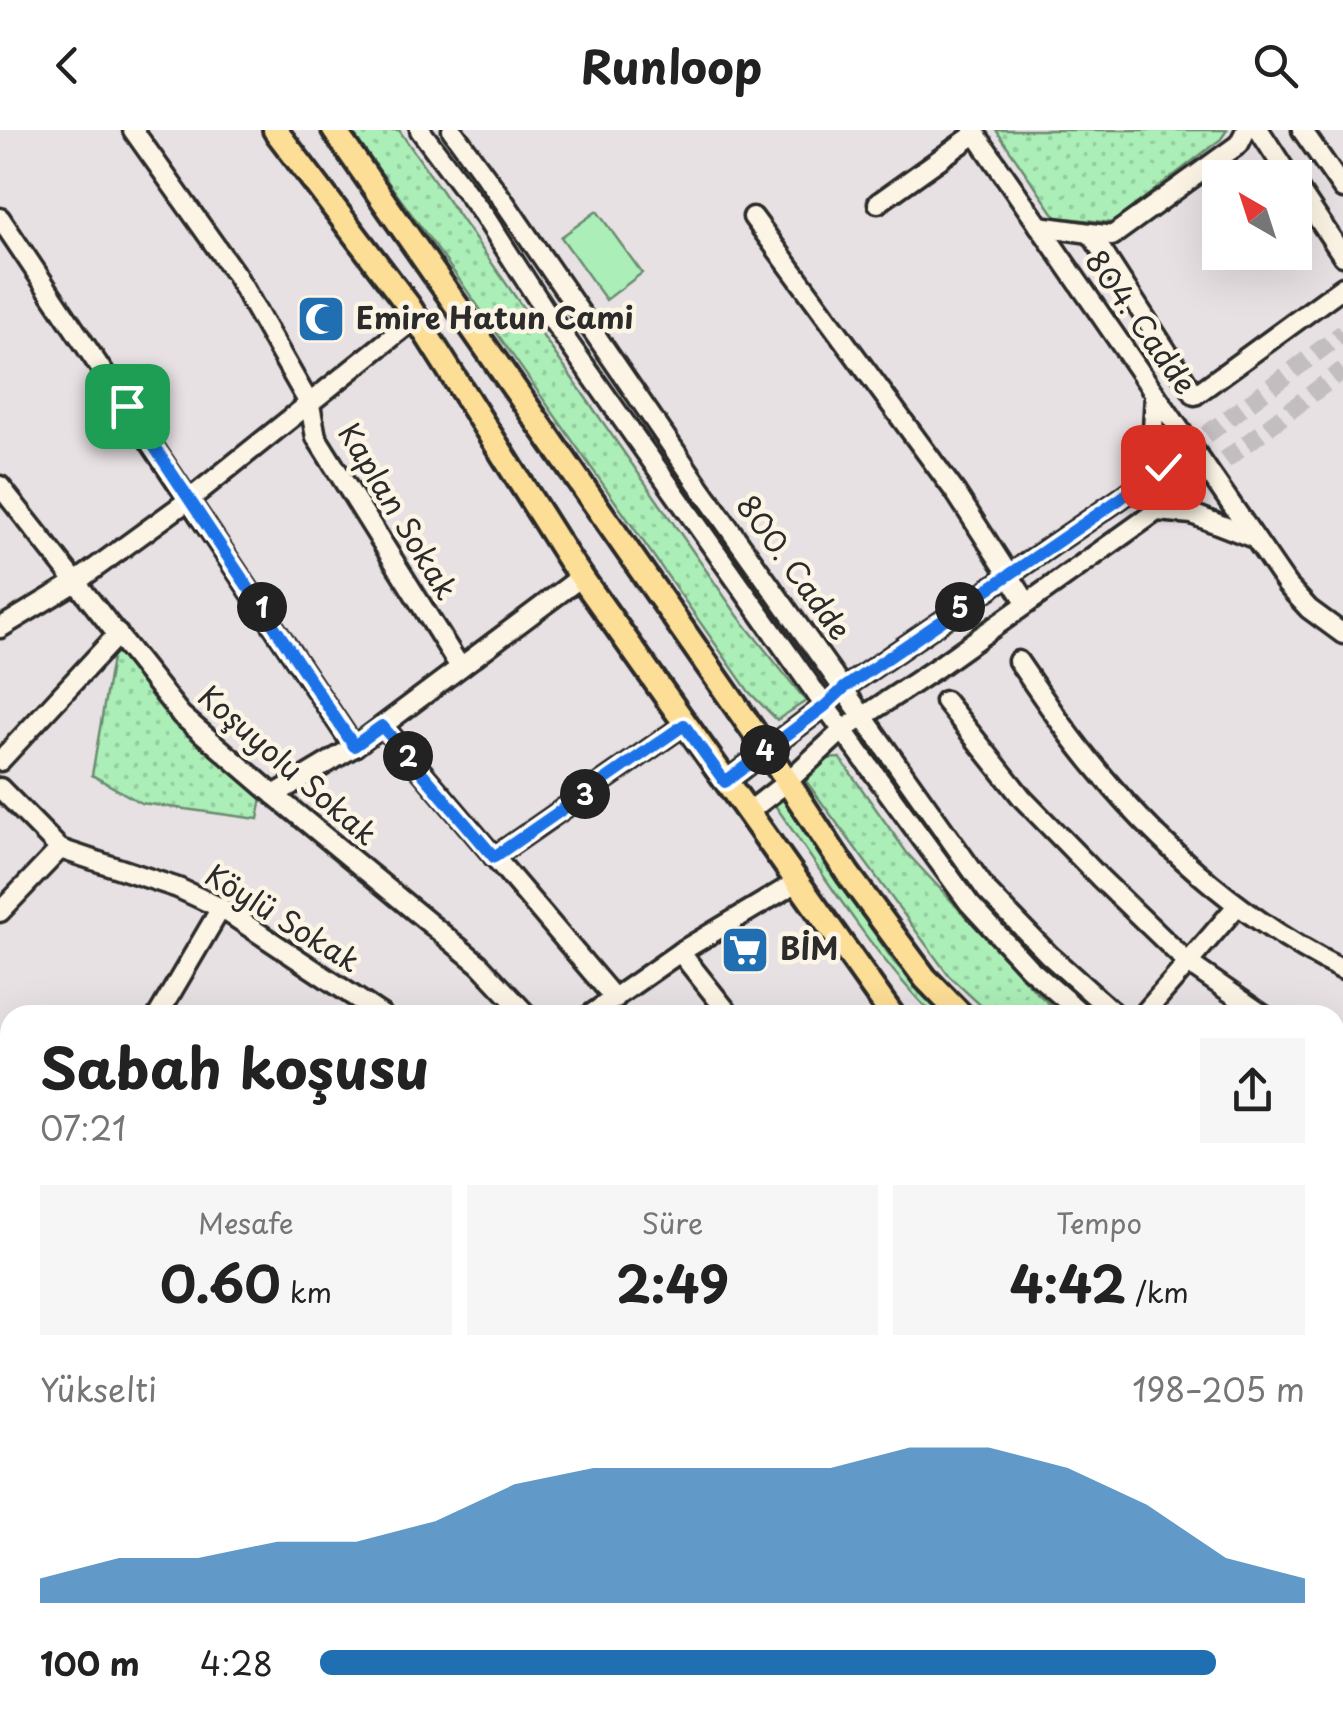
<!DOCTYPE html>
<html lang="tr">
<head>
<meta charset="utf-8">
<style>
	:root { --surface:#fff; --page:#f6f6f6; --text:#222; --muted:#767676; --accent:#1f6fb2 }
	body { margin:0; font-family:"Playpen Sans",sans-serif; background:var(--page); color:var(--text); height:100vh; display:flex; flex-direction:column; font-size:38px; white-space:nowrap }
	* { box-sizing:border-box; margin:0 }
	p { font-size:32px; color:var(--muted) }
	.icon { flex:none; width:55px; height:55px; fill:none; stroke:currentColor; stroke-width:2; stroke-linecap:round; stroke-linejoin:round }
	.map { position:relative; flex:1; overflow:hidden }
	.sheet { position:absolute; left:0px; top:875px; width:1345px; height:718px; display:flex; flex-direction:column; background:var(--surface); border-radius:30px 30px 0 0; box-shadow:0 10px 40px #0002 }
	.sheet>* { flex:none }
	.needle { width:65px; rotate:321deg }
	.fabs { position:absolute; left:1202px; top:30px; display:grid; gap:20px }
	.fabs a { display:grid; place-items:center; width:110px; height:110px; border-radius:0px; background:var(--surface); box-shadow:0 10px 40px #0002; font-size:50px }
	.pin { position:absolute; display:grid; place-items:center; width:85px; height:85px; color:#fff; margin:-42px; border-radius:20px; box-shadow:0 5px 15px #0006 }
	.km { position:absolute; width:50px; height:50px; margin:-25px; border-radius:50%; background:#222; color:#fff; font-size:28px; line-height:50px; text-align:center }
	.round { display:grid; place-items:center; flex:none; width:105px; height:105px; border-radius:0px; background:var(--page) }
	.headline { display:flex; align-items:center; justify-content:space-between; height:170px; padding:0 40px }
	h1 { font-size:55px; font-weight:700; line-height:75px }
	.metrics { display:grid; grid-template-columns:repeat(3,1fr); gap:15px; height:170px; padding:10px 40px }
	.metrics div { display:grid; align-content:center; border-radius:0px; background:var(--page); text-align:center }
	.metrics b { font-size:50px; font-weight:700 }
	.metrics small { font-size:28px; font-weight:400 }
	.metrics p { font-size:28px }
	.chart { height:280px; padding:20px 40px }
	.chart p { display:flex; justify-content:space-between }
	.chart svg { width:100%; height:180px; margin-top:10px; fill:var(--accent); opacity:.7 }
	ul { padding:0 40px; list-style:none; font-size:32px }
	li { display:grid; grid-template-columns:160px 120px 1fr; align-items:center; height:75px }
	li i { height:25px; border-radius:12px; background:var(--accent) }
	header { display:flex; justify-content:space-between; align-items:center; height:130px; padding:0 40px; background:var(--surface); font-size:45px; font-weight:700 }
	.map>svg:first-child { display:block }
	.grass { fill:url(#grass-tufts); stroke:#6b8c71; stroke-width:2.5 }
	.park { fill:url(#park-dots); stroke:#6b8c71; stroke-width:2.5 }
	.pitch { fill:#abeeb7; stroke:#6b8c71; stroke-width:2.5 }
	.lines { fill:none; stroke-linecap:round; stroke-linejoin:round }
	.minor-tunnel { stroke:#c2bdbf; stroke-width:18; stroke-dasharray:18 9; stroke-linecap:butt }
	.minor-casing { stroke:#2b2b2b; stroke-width:25 }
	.major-casing { stroke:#2b2b2b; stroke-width:30 }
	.minor { stroke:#fcf5e5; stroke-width:18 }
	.major { stroke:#fdde96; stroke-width:22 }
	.route-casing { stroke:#fff; stroke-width:20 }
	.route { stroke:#1a73e8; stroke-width:12 }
	.labels { text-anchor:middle; stroke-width:9; stroke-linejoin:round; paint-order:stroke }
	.poi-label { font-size:30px; font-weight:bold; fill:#2b2b2b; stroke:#fcf5e5; text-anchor:start }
	.street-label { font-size:30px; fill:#2b2b2b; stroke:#fcf5e5 }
</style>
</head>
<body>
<header><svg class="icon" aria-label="back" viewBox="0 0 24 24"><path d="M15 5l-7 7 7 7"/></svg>Runloop<svg class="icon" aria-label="search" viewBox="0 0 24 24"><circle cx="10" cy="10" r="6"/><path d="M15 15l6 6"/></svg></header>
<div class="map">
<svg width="1343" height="1592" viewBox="0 0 1343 1592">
	<defs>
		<pattern id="grass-tufts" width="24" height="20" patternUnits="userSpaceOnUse" patternTransform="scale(2.5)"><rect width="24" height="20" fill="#abeeb7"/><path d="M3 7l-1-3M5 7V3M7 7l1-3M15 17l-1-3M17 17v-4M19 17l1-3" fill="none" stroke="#93cc9e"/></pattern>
		<pattern id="park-dots" width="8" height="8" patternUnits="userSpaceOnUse" patternTransform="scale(2.5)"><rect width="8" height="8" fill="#abeeb7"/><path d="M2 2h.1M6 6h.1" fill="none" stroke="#93cc9e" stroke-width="1.8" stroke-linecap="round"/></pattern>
	</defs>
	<rect width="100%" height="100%" fill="#e8e1e4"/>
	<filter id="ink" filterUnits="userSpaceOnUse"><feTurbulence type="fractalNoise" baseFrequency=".01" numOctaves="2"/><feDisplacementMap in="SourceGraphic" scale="20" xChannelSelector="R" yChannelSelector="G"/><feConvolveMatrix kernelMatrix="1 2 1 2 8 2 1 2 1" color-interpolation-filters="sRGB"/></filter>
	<g filter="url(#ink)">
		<path class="grass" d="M780 665 894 832 943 885H933C870 821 823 743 772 671Z"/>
		<g class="park">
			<polygon points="350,0 399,0 738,486 806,571 777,590 749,562 456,145"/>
			<polygon points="996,0 1227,0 1221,9 1112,93 1056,87"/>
			<polygon points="115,511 177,592 262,668 258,689 141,673 92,645"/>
			<polygon points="840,628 907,723 1036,862 1062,885 991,885 949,846 806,651 824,629"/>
			<polygon points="0,954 10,963 10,1045 0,1036"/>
			<polygon points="1335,1062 1343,1064 1343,1158 1335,1152"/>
			<polygon points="1343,1319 1343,1449 1335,1454 1335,1327"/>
			<polygon points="885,1583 1131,1583 1116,1592 893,1592"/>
		</g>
		<polygon class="pitch" points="597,81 642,143 606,170 561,107"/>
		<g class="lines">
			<g class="minor-tunnel">
				<polyline points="1163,337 1343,203"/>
				<polyline points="1182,363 1343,240"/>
			</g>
			<g class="minor-casing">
				<g id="minor">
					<polyline points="133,0 236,145 310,275 316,307 460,537"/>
					<polyline points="420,0 485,87 543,177 825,576 969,773 1029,838 1083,885"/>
					<polyline points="452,0 505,73 697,353 987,761 1048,824 1116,885"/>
					<polyline points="973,0 1287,455 1309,479 1343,504"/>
					<polyline points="1259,0 1290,48"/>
					<polyline points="1302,0 1343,59"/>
					<polyline points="1295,54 1343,126"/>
					<polyline points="878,73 975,4"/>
					<polyline points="753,87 956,363 1027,473"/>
					<polyline points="0,88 354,617"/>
					<polyline points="1039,96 1112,106 1239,14 1246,0"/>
					<polyline points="1091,104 1195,265 1343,157"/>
					<polyline points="1136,355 1152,318 1155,264"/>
					<polyline points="0,356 181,585 274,665 479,834 527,885"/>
					<polyline points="1157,381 1192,384 1254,408"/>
					<polyline points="0,498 76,452 190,369 416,188"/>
					<path d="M1018 531C1044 569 1070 608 1100 643 1166 722 1249 794 1343 840"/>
					<polyline points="945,571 1023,669 1100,748 1188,833 1263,885"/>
					<polyline points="383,596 615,869"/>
					<polyline points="0,631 118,504"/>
					<polyline points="725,652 825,576 844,558 1120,369 1163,337"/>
					<polyline points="0,658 60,719"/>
					<polyline points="274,665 354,617 581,447"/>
					<polyline points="747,683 787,652 843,600 938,537 1182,363"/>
					<polyline points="494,727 684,595"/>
					<polyline points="0,782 60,719 178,758 221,778 382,885"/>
					<polyline points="680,822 730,885"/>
					<polyline points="158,885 221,778"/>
					<polyline points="590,885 680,822 797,752"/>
					<polyline points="1143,885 1237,776"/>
					<polyline points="1335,927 1343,930"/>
					<polyline points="0,934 10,943"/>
					<polyline points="1335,1022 1343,1025"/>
					<polyline points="0,1049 10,1058"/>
					<polyline points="1335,1050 1343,1052"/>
					<polyline points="0,1124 10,1114"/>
					<polyline points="0,1198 10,1209"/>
					<polyline points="0,1417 10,1410"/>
					<polyline points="1343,1562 1343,1571"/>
					<polyline points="429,1582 434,1592"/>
					<polyline points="873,1582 881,1592"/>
					<polyline points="10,1592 23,1582"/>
					<polyline points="273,1592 287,1582"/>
					<polyline points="524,1592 536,1582"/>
					<polyline points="817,1592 831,1582"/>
				</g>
			</g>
			<g class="major-casing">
				<g id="major">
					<polyline points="275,0 408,175 570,431 892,885"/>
					<polyline points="334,0 766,619 848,744 925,848 961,885"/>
					<polyline points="1335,1183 1343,1188"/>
					<polyline points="1335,1226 1343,1232"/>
					<polyline points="1335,1486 1343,1482"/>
					<polyline points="1335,1531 1343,1527"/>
					<polyline points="1140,1592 1155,1582"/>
					<polyline points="1225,1592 1240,1582"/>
				</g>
			</g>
			<use href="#minor" class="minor"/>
			<use href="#major" class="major"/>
		</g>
	</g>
	<g class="lines" filter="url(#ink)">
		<g class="route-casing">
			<polyline id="route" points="127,276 354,616 382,596 494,727 684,595 725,652 825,576 844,558 1120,369 1163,337"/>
		</g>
		<use href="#route" class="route"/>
	</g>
	<defs>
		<g id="mosque-square" transform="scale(2.5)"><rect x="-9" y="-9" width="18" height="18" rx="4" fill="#1f6fb2" stroke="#fcf5e5"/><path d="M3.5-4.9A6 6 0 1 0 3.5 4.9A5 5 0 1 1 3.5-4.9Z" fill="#fff"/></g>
		<g id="supermarket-square" transform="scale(2.5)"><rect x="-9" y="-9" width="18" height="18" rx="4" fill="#1f6fb2" stroke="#fcf5e5"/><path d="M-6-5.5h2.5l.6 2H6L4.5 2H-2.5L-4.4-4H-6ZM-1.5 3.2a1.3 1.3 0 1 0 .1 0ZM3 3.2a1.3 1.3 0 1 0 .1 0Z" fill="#fff"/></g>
	</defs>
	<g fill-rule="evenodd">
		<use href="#mosque-square" x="321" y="189"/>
		<use href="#supermarket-square" x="745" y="820"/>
	</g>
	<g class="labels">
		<g class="poi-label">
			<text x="356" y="199">Emire Hatun Cami</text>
			<text x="780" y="830">BİM</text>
		</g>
		<g class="street-label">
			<text transform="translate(1140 193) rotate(55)" y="10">804. Cadde</text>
			<text transform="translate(397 382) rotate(59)" y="10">Kaplan Sokak</text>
			<text transform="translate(793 438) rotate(54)" y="10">800. Cadde</text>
			<text transform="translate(287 636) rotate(41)" y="10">Koşuyolu Sokak</text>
			<text transform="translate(282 789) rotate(32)" y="10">Köylü Sokak</text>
		</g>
	</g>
</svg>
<div class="fabs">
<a><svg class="needle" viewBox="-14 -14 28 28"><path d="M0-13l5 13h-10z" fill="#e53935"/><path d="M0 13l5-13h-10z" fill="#767676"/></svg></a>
</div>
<div class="pin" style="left:127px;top:276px;background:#1e9e55"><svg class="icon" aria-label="arrive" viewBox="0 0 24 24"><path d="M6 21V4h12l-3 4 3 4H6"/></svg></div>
<div class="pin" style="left:1163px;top:337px;background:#d93025"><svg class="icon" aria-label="check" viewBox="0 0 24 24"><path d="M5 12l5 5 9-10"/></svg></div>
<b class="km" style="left:262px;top:477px">1</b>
<b class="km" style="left:408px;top:626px">2</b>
<b class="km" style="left:585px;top:664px">3</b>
<b class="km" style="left:765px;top:620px">4</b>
<b class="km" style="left:960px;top:477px">5</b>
<section class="sheet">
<div class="headline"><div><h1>Sabah koşusu</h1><p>07:21</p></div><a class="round"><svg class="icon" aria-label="share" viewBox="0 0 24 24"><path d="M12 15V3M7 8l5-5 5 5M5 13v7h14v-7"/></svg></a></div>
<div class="metrics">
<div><p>Mesafe</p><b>0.60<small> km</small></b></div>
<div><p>Süre</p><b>2:49</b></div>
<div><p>Tempo</p><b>4:42<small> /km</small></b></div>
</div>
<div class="chart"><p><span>Yükselti</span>198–205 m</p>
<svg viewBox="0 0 160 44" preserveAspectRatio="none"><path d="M0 44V38L10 33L20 33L30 29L40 29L50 24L60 15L70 11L80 11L90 11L100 11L110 6L120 6L130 11L140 20L150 33L160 38V44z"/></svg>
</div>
<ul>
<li><b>100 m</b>4:28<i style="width:91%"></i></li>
</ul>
</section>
</div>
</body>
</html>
